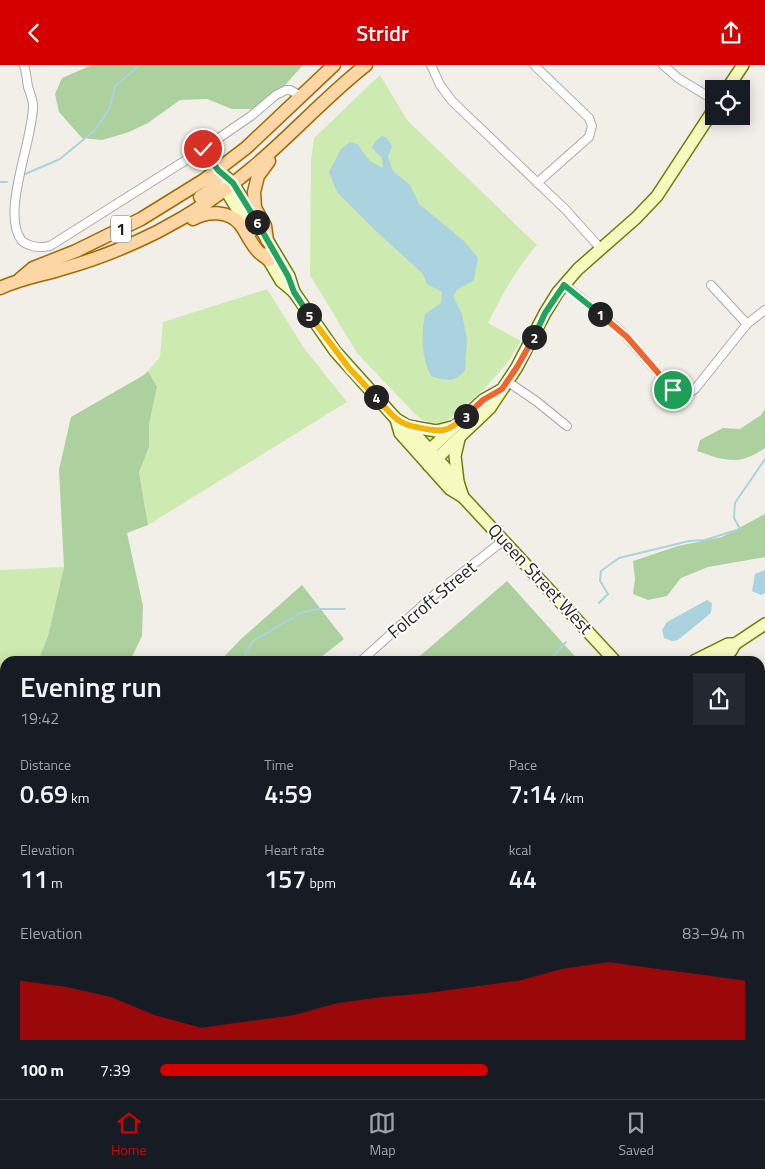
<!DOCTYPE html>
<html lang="en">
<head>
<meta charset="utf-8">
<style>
	:root { --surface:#171b24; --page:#242831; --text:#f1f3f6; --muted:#9ea1a6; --line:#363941; --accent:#d40000 }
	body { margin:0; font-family:"Titillium Web",sans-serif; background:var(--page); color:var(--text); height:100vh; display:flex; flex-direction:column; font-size:19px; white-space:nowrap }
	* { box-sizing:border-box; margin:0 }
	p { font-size:16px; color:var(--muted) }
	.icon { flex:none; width:28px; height:28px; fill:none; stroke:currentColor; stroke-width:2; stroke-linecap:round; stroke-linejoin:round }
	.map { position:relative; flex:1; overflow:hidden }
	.side { position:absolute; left:0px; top:591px; width:765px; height:444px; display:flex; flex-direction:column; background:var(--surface); border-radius:15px 15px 0 0; box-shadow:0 2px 12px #0003 }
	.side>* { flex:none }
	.tools { position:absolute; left:705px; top:15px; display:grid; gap:10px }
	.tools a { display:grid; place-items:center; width:45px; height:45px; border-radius:0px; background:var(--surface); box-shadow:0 2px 12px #0003; font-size:25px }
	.pin { position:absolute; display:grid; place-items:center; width:42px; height:42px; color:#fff; margin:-21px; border:2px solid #fff; border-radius:50%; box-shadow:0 1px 5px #0007 }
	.km { position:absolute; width:25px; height:25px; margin:-12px; border-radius:50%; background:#222; color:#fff; font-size:14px; line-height:25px; text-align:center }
	.round { display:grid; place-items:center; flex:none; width:52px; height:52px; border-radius:0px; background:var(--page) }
	.summary { display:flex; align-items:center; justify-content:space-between; height:85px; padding:0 20px }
	h1 { font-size:28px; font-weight:600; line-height:38px }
	.metrics { display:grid; grid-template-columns:repeat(3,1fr); gap:8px; height:85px; padding:5px 20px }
	.metrics div { display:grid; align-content:center }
	.metrics b { font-size:25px; font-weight:600 }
	.metrics small { font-size:14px; font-weight:400 }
	.metrics p { font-size:14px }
	.chart { height:140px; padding:10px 20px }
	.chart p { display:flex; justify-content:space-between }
	.chart svg { width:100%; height:90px; margin-top:5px; fill:var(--accent); opacity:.7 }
	ul { padding:0 20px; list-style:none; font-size:16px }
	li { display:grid; grid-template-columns:80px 60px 1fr; align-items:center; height:38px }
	li i { height:12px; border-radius:6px; background:var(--accent) }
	header { display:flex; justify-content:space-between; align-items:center; height:65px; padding:0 20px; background:var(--accent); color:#fff; font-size:22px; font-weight:600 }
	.tab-bar { display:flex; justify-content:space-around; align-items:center; height:70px; border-top:1px solid var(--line); background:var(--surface); font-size:14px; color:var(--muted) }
	.tab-bar a { display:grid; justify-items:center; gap:2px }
	.tab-bar .selected { color:var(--accent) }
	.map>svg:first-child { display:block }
	.grass { fill:#cdebb0 }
	.forest { fill:#add19e }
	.water { fill:#aad3df }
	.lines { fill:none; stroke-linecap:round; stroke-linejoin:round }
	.stream { stroke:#aad3df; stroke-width:2 }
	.street-casing { stroke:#a9a9a9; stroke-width:10 }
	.secondary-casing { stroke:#707d05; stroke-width:14 }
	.primary-casing { stroke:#a06b00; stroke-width:15 }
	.street { stroke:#fff; stroke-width:8 }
	.secondary { stroke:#f7fabf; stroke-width:11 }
	.primary { stroke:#fcd6a4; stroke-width:12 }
	.split-1-casing { stroke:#fff; stroke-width:10 }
	.split-2-casing { stroke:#fff; stroke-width:10 }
	.split-3-casing { stroke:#fff; stroke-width:10 }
	.split-4-casing { stroke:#fff; stroke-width:10 }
	.split-5-casing { stroke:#fff; stroke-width:10 }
	.split-6-casing { stroke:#fff; stroke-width:10 }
	.split-7-casing { stroke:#fff; stroke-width:10 }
	.split-1 { stroke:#f0652b; stroke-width:6 }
	.split-2 { stroke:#22a559; stroke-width:6 }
	.split-3 { stroke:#f0652b; stroke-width:6 }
	.split-4 { stroke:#f5b400; stroke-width:6 }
	.split-5 { stroke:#f5b400; stroke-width:6 }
	.split-6 { stroke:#22a559; stroke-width:6 }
	.split-7 { stroke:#22a559; stroke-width:6 }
	.labels { text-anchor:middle; stroke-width:4; stroke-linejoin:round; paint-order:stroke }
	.shield { fill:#fff; stroke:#646464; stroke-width:1 }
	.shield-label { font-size:16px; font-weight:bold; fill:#222 }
	.street-label { font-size:18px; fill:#222; stroke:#fff }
</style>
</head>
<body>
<header><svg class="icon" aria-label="back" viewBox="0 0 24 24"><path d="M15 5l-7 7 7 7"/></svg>Stridr<svg class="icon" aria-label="share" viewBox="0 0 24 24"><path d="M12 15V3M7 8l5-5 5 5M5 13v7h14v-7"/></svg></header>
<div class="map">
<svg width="765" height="1034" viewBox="0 0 765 1034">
	<rect width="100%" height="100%" fill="#f2efe9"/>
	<g class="grass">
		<path d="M380 10 407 55 537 180C516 204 502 230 488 258L521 276 508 297 485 323 448 355 438 358H431L421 354 414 348 357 288 310 210 311 95 314 73Z"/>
		<polygon points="267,224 304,283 347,337 148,460 139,407 149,382 149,360 157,322 148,306 160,292 163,257"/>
		<polygon points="64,502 48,571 38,596 5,596 5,1030 586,1030 609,1034 0,1034 0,505"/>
	</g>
	<g class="forest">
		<polygon points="92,0 303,0 285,20 253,44 232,44 207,34 180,35 148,58 129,67 102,75 82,73 59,47 55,29 62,13"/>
		<polygon points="148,306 157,322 149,360 149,382 139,407 148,460 127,468 143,541 142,571 130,596 38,596 48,571 64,502 59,405 71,352 144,310"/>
		<path d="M765 344V383C738 401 726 396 697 386L700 375 723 363 740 364 761 350Z"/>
		<polygon points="765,449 765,492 708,502 681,513 667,531 648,535 633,529 635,514 633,496 678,481 722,472"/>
		<polygon points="507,516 579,596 414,596 421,590"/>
		<polygon points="302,520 344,574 316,596 220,596 241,574"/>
	</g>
	<g class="water">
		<path d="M381 71 386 72 392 81 388 92 393 106 410 120 419 139 464 176 478 193 474 215 457 225 453 231 462 249 467 274 465 305C455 318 445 316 431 311 421 290 421 272 425 249L441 238 442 227 427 219 423 209 377 167 337 127 329 107 341 84 350 77 357 79 370 96 383 103 382 93 372 83 375 77Z"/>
		<polygon points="765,505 765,528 761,530 752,526 755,509"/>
		<polygon points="707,535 712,538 711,548 678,575 672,576 664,573 662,565 667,557"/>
	</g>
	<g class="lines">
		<g class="stream">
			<polyline points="23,110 60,94 95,65 110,43 115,21 140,0"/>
			<polyline points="0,117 7,117"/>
			<polyline points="599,538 608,529 600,516 601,506 619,493 689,476 705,475 740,464 734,453 735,438 765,394"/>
			<polyline points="244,596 246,587 253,576 301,548 318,544 345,544"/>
			<polyline points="545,596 553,591 566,577"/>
			<polyline points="0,1009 5,1006"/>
		</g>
		<g class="street-casing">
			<g id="street">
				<path d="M24 0C26 7 27 15 28 22 30 28 33 35 33 41 33 76 0 149 22 176 31 183 40 183 50 181L194 90 251 51 276 30 286 25H290L301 31"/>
				<polyline points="431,0 440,20 452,36 566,145 601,184"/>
				<polyline points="534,0 589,53 592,61 589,72 537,118"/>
				<polyline points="663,0 678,13 714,35"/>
				<polyline points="203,84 218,105"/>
				<path d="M564 219 622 267 673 325C682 330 688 330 695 324L747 259 765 245"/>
				<polyline points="711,220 747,259"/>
				<polyline points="508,317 536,336 567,361"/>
				<polyline points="361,596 434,530 504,475"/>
				<polyline points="760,951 765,947"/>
				<polyline points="760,974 765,980"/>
			</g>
		</g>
		<g class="secondary-casing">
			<g id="secondary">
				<polyline points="727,24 743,0"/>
				<polyline points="218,105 233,118 289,211 294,227 335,286 396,354 408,361 458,417 463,432"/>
				<polyline points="222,116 225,124 251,167"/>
				<polyline points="265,189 281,216 294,227"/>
				<polyline points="396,354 400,368 450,424 463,432 615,596"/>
				<polyline points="408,361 436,366 452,362"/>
				<polyline points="424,390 483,335 501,325"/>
				<polyline points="429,401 490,343 517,302 545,248 558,227 578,204 636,153 657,131 714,44"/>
				<polyline points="458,417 455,391 459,374"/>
				<polyline points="694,596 728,579 735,579"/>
				<polyline points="715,596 731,586 735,579 765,559"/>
				<polyline points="760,773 765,778"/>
			</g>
		</g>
		<g class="primary-casing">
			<g id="primary">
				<path d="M200 132C212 124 218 119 218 105"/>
				<path d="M193 154C207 146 228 145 240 159 246 167 250 177 257 185 260 189 265 192 269 195"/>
				<polyline points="267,175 265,161 255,143 254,127 258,111 269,96"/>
				<polyline points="20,214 33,203 76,186 141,154 204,115 246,83 334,0"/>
				<path d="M0 223C21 213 43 210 65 203 97 194 127 182 157 167 190 150 222 129 251 104 291 71 325 32 366 0"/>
			</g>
		</g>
		<use href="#street" class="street"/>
		<use href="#secondary" class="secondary"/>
		<use href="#primary" class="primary"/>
	</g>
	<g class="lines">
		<g class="split-1-casing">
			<polyline id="split-1" points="600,249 627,272 673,325"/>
		</g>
		<g class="split-2-casing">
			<polyline id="split-2" points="534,272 545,248 564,220 600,249"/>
		</g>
		<g class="split-3-casing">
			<polyline id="split-3" points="466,351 483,335 502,324 517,302 534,272"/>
		</g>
		<g class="split-4-casing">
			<path id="split-4" d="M376 332C383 340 390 349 398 355 404 359 409 361 416 362 441 367 446 369 466 351"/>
		</g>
		<g class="split-5-casing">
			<polyline id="split-5" points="309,250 349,303 376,332"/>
		</g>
		<g class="split-6-casing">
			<polyline id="split-6" points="257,157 288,211 294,227 309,250"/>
		</g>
		<g class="split-7-casing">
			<polyline id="split-7" points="203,84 218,105 233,118 257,157"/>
		</g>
		<use href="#split-1" class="split-1"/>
		<use href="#split-2" class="split-2"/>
		<use href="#split-3" class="split-3"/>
		<use href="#split-4" class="split-4"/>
		<use href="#split-5" class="split-5"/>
		<use href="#split-6" class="split-6"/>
		<use href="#split-7" class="split-7"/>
	</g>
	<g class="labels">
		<rect class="shield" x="111" y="150.5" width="20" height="27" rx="4"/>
		<g class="shield-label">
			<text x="121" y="170">1</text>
		</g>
		<g class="street-label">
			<text transform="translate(540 514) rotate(47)" y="6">Queen Street West</text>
			<text transform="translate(432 535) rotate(-40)" y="6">Folcroft Street</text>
		</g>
	</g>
</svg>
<div class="tools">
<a><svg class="icon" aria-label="locate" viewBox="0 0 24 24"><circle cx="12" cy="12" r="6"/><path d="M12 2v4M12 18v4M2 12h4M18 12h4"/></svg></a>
</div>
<div class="pin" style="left:673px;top:325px;background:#1e9e55"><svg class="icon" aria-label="arrive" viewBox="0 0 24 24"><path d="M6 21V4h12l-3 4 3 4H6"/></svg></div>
<div class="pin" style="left:203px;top:84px;background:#d93025"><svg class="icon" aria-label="check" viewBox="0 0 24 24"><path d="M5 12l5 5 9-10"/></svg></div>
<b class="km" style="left:600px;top:249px">1</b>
<b class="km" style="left:534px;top:272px">2</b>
<b class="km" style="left:466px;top:351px">3</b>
<b class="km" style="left:376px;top:332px">4</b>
<b class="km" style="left:309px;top:250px">5</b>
<b class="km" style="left:257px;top:157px">6</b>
<section class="side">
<div class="summary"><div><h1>Evening run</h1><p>19:42</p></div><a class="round"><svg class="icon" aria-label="share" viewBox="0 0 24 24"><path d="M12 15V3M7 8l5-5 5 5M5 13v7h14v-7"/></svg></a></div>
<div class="metrics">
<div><p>Distance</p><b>0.69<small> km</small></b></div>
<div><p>Time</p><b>4:59</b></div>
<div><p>Pace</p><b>7:14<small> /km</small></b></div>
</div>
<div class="metrics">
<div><p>Elevation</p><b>11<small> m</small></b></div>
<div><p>Heart rate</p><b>157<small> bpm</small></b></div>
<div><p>kcal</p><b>44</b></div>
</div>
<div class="chart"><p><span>Elevation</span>83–94 m</p>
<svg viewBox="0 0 160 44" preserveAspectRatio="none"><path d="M0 44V15L10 18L20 23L30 32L40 38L50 35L60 32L70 26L80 23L90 21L100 18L110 15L120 9L130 6L140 9L150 12L160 15V44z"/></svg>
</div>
<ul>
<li><b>100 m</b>7:39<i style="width:56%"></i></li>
</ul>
</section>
</div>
<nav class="tab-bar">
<a class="selected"><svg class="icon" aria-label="home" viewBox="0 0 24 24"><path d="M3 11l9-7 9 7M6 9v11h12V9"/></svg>Home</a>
<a><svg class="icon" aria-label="map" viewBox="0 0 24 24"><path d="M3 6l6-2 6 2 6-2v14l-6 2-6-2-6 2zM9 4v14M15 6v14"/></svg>Map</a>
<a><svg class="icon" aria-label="saved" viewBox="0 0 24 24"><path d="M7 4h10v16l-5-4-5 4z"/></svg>Saved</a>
</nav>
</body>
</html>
